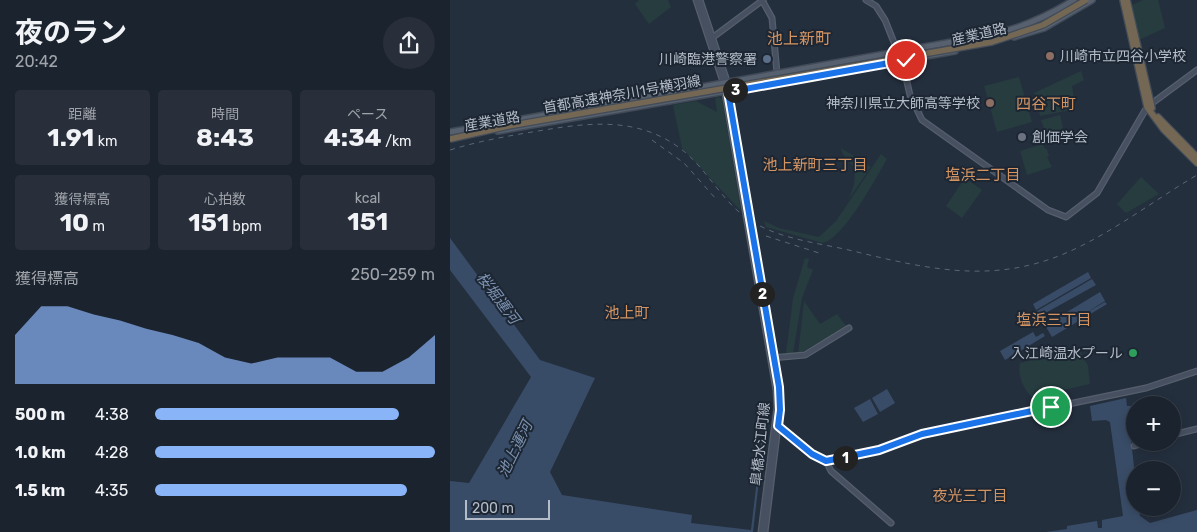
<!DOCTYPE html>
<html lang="ja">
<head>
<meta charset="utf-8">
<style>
	:root { --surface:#1b232e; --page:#282f3a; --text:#f1f3f6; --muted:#a0a4aa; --line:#39404a; --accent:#8ab4f8 }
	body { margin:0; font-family:Rubik,"Noto Sans JP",sans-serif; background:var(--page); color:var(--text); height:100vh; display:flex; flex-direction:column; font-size:19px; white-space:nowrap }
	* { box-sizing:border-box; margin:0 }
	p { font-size:16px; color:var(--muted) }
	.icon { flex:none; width:28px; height:28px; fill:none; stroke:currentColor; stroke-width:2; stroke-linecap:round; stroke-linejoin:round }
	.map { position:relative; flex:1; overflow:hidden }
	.sheet { display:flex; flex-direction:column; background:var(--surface); width:450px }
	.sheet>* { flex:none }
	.fabs { position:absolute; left:676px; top:396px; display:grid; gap:10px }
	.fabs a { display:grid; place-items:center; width:55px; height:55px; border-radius:50%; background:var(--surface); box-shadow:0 2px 8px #0003,0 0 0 1px var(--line); font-size:25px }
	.scale { position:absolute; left:15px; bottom:12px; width:85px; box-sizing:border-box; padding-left:5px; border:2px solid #b4bcc9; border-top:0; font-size:14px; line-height:18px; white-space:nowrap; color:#b4bcc9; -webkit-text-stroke:4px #1d2633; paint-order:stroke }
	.pin { position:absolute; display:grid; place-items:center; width:42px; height:42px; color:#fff; margin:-21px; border:2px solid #fff; border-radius:50%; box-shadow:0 1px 5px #0007 }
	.km { position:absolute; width:25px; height:25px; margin:-12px; border-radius:50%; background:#222; color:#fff; font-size:14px; line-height:25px; text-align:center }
	.round { display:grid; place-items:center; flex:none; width:52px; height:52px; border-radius:26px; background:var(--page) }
	.summary { display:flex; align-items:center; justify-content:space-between; height:85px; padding:0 15px }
	h1 { font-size:28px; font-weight:700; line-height:38px }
	.figures { display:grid; grid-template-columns:repeat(3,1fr); gap:8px; height:85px; padding:5px 15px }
	.figures div { display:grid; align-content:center; border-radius:5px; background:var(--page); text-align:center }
	.figures b { font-size:25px; font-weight:700 }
	.figures small { font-size:14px; font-weight:400 }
	.figures p { font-size:14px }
	.chart { height:140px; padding:10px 15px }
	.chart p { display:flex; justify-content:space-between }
	.chart svg { width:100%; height:90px; margin-top:5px; fill:var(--accent); opacity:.7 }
	ul { padding:0 15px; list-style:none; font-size:16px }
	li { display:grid; grid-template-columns:80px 60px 1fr; align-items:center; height:38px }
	li i { height:12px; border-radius:6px; background:var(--accent) }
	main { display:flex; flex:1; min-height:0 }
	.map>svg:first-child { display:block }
	.green { fill:#263c3f }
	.water { fill:#394c67 }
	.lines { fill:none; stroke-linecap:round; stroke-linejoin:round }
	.secondary-casing { stroke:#565f6c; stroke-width:7 }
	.primary-casing { stroke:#414a57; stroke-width:8 }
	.highway-casing { stroke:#434c59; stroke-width:8 }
	.secondary { stroke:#465061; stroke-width:4.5 }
	.primary { stroke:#56606e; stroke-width:5 }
	.highway { stroke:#746855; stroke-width:5.5 }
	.rail { stroke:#5a6575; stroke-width:1; stroke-dasharray:5 5; stroke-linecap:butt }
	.highway-bridge-casing { stroke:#434c59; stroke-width:8; stroke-linecap:butt }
	.highway-bridge { stroke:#746855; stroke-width:5.5 }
	.route-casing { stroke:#fff; stroke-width:10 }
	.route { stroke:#1a73e8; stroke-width:6 }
	.education-dot { fill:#8d6e63; stroke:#1d2633; stroke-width:2 }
	.service-dot { fill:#5c6f8a; stroke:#1d2633; stroke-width:2 }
	.worship-dot { fill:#6b7280; stroke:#1d2633; stroke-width:2 }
	.leisure-dot { fill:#2e9e5b; stroke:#1d2633; stroke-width:2 }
	.labels { text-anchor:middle; stroke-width:4; stroke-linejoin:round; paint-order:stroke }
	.street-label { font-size:14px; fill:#b4bcc9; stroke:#1d2633 }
	.poi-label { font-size:14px; fill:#b4bcc9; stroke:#1d2633; text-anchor:end }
	.neighbourhood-label { font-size:15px; fill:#d59563; stroke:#1d2633 }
	.water-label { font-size:15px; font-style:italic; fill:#7c92b1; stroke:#1d2633 }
	.quarter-label { font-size:16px; fill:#d59563; stroke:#1d2633 }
</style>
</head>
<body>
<main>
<section class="sheet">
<div class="summary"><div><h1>夜のラン</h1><p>20:42</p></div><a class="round"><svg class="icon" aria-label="share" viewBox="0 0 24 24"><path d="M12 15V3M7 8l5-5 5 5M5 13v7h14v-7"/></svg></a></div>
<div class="figures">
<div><p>距離</p><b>1.91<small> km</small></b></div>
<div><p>時間</p><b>8:43</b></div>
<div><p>ペース</p><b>4:34<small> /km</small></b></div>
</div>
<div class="figures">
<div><p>獲得標高</p><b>10<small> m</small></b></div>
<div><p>心拍数</p><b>151<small> bpm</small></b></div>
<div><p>kcal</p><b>151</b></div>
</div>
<div class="chart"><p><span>獲得標高</span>250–259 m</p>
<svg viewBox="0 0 160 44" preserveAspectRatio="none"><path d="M0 44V20L10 6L20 6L30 10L40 13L50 17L60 20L70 24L80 31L90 34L100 31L110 31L120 31L130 38L140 38L150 31L160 20V44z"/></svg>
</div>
<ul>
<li><b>500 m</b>4:38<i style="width:87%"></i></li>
<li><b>1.0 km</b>4:28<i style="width:100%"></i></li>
<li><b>1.5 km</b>4:35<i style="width:90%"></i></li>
</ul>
</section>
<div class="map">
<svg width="747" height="532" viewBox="0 0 747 532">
	<rect width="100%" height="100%" fill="#242f3e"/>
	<g class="green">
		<polygon points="189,0 218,0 221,7 199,24 185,4"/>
		<polygon points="693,0 708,0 715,28 689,40 682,5"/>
		<polygon points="631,71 634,80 622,86 626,109 590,116 584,93"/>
		<polygon points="569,77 582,122 547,132 534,86"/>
		<polygon points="269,97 272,99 291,211 232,148 223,105 246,101 267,112 265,98"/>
		<polygon points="610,115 614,132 597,137 591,120"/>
		<polygon points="593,144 595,149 597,149 599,156 597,157 602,167 577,175 570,151"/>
		<path d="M391 148 421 167 398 200C403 190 408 176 402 165 398 159 392 156 391 148Z"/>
		<path d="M431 154 437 159C426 178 394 238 373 243L316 227 314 221 329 228 369 237 386 221Z"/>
		<polygon points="691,177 709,194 676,213 667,204"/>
		<polygon points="515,178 532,190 512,218 496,206"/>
		<polygon points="355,258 359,259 357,267 363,270 352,298 343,354 336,353 343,298"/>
		<polygon points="354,301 370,324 387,314 397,327 348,354"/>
		<path d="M619 350 630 351 638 366 640 384 582 397C573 389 567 374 570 363Z"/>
	</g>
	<g class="water">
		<polygon points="0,238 90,360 145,378 100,472 112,495 242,515 241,523 301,530 312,437 314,437 303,532 0,532 0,481 19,483 81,377 0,270"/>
		<polygon points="638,272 641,278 586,310 583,304"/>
		<polygon points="642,279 646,285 590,316 587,311"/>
		<polygon points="650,292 655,301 634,314 655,302 657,304 602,337 596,327 599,323"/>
		<polygon points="583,332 586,337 593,333 595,336 555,360 550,351"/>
		<polygon points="437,389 445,403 430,412 422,398"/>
		<polygon points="676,398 677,406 682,406 684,430 680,431 685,476 685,508 689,508 690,516 700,523 747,510 747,532 596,532 617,529 617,526 647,521 648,528 652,528 652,520 673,516 660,422 656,420 642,421 640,406"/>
		<polygon points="420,399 428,414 413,422 404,408"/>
	</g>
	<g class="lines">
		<g class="secondary-casing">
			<g id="secondary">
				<polyline points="246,0 273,82 326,390 327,407 311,532"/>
				<polyline points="250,0 277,81 285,135"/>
				<polyline points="312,0 322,18 327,73"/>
				<polyline points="416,0 426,6 435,20 453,65 460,95 472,120 598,210 616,217 647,193 697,107 747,70"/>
				<polyline points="262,38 313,0"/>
				<polyline points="290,165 320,337"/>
				<polyline points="321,358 355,355 399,328"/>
				<polyline points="326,424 367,458 376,461 429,450 473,434 696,388 747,371"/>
				<polyline points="722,435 747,429"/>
				<polyline points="684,446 698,442"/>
				<polyline points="376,461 381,471 441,523"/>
				<polyline points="315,532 330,410 327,375"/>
			</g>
		</g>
		<g class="primary-casing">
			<g id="primary">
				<polyline points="564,37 594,28 642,0"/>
				<polyline points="48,131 505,51"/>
				<path d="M0 132 541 35C572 28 598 16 624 0"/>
			</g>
		</g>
		<g class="highway-casing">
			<g id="highway">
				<polyline points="673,0 697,107 714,130 747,163"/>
				<polyline points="677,0 702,108"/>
				<polyline points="708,117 747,157"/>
			</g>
		</g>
		<use href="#secondary" class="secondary"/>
		<use href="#primary" class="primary"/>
		<use href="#highway" class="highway"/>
		<g class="rail">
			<polyline points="202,140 234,163 266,199"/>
			<path d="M0 150C29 141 58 136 88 131 141 122 192 116 236 153 260 174 274 204 301 221 332 240 370 243 403 251 485 271 552 286 631 246 671 226 708 198 747 175"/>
			<polyline points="316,236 369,253"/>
		</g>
		<g class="highway-bridge-casing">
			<polyline id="highway-bridge" points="0,139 58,126 542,42 593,25 636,0"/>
		</g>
		<use href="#highway-bridge" class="highway-bridge"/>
	</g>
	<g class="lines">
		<g class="route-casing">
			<polyline id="route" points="456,60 278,92 329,387 330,410 328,426 362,454 376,461 429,450 472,434 601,407"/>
		</g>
		<use href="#route" class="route"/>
	</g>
	<g class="education-dot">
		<circle cx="600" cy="56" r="5"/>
		<circle cx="540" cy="103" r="5"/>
	</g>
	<circle class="service-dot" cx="317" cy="59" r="5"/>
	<circle class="worship-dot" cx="572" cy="137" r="5"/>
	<circle class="leisure-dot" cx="683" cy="353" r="5"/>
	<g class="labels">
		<g class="street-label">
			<text transform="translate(529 34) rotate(-13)" y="5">産業道路</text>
			<text transform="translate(172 94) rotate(-10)" y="5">首都高速神奈川1号横羽線</text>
			<text transform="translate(42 121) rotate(-10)" y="5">産業道路</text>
			<text transform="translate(310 444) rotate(-84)" y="5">皐橋水江町線</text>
		</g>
		<g class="poi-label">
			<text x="610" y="61" text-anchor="start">川崎市立四谷小学校</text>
			<text x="307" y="64">川崎臨港警察署</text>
			<text x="530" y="108">神奈川県立大師高等学校</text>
			<text x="582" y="142" text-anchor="start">創価学会</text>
			<text x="673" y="358">入江崎温水プール</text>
		</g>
		<g class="neighbourhood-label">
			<text x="596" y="109">四谷下町</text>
			<text x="365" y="170">池上新町三丁目</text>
			<text x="533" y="180">塩浜二丁目</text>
			<text x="177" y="318">池上町</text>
			<text x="604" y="325">塩浜三丁目</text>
			<text x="520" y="501">夜光三丁目</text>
		</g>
		<g class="water-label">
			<text transform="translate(48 298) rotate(53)" y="5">桜堀運河</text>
			<text transform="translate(65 449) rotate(-64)" y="5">池上運河</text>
		</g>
		<g class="quarter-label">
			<text x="349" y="44">池上新町</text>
		</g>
	</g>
</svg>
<div class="fabs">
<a>+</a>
<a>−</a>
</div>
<div class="scale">200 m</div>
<div class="pin" style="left:601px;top:407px;background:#1e9e55"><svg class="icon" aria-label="arrive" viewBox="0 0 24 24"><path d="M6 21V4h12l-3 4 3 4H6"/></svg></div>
<div class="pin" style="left:456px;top:60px;background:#d93025"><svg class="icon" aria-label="check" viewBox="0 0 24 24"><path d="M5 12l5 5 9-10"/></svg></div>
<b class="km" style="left:395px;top:458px">1</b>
<b class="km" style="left:312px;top:294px">2</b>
<b class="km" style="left:285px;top:90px">3</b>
</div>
</main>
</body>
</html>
